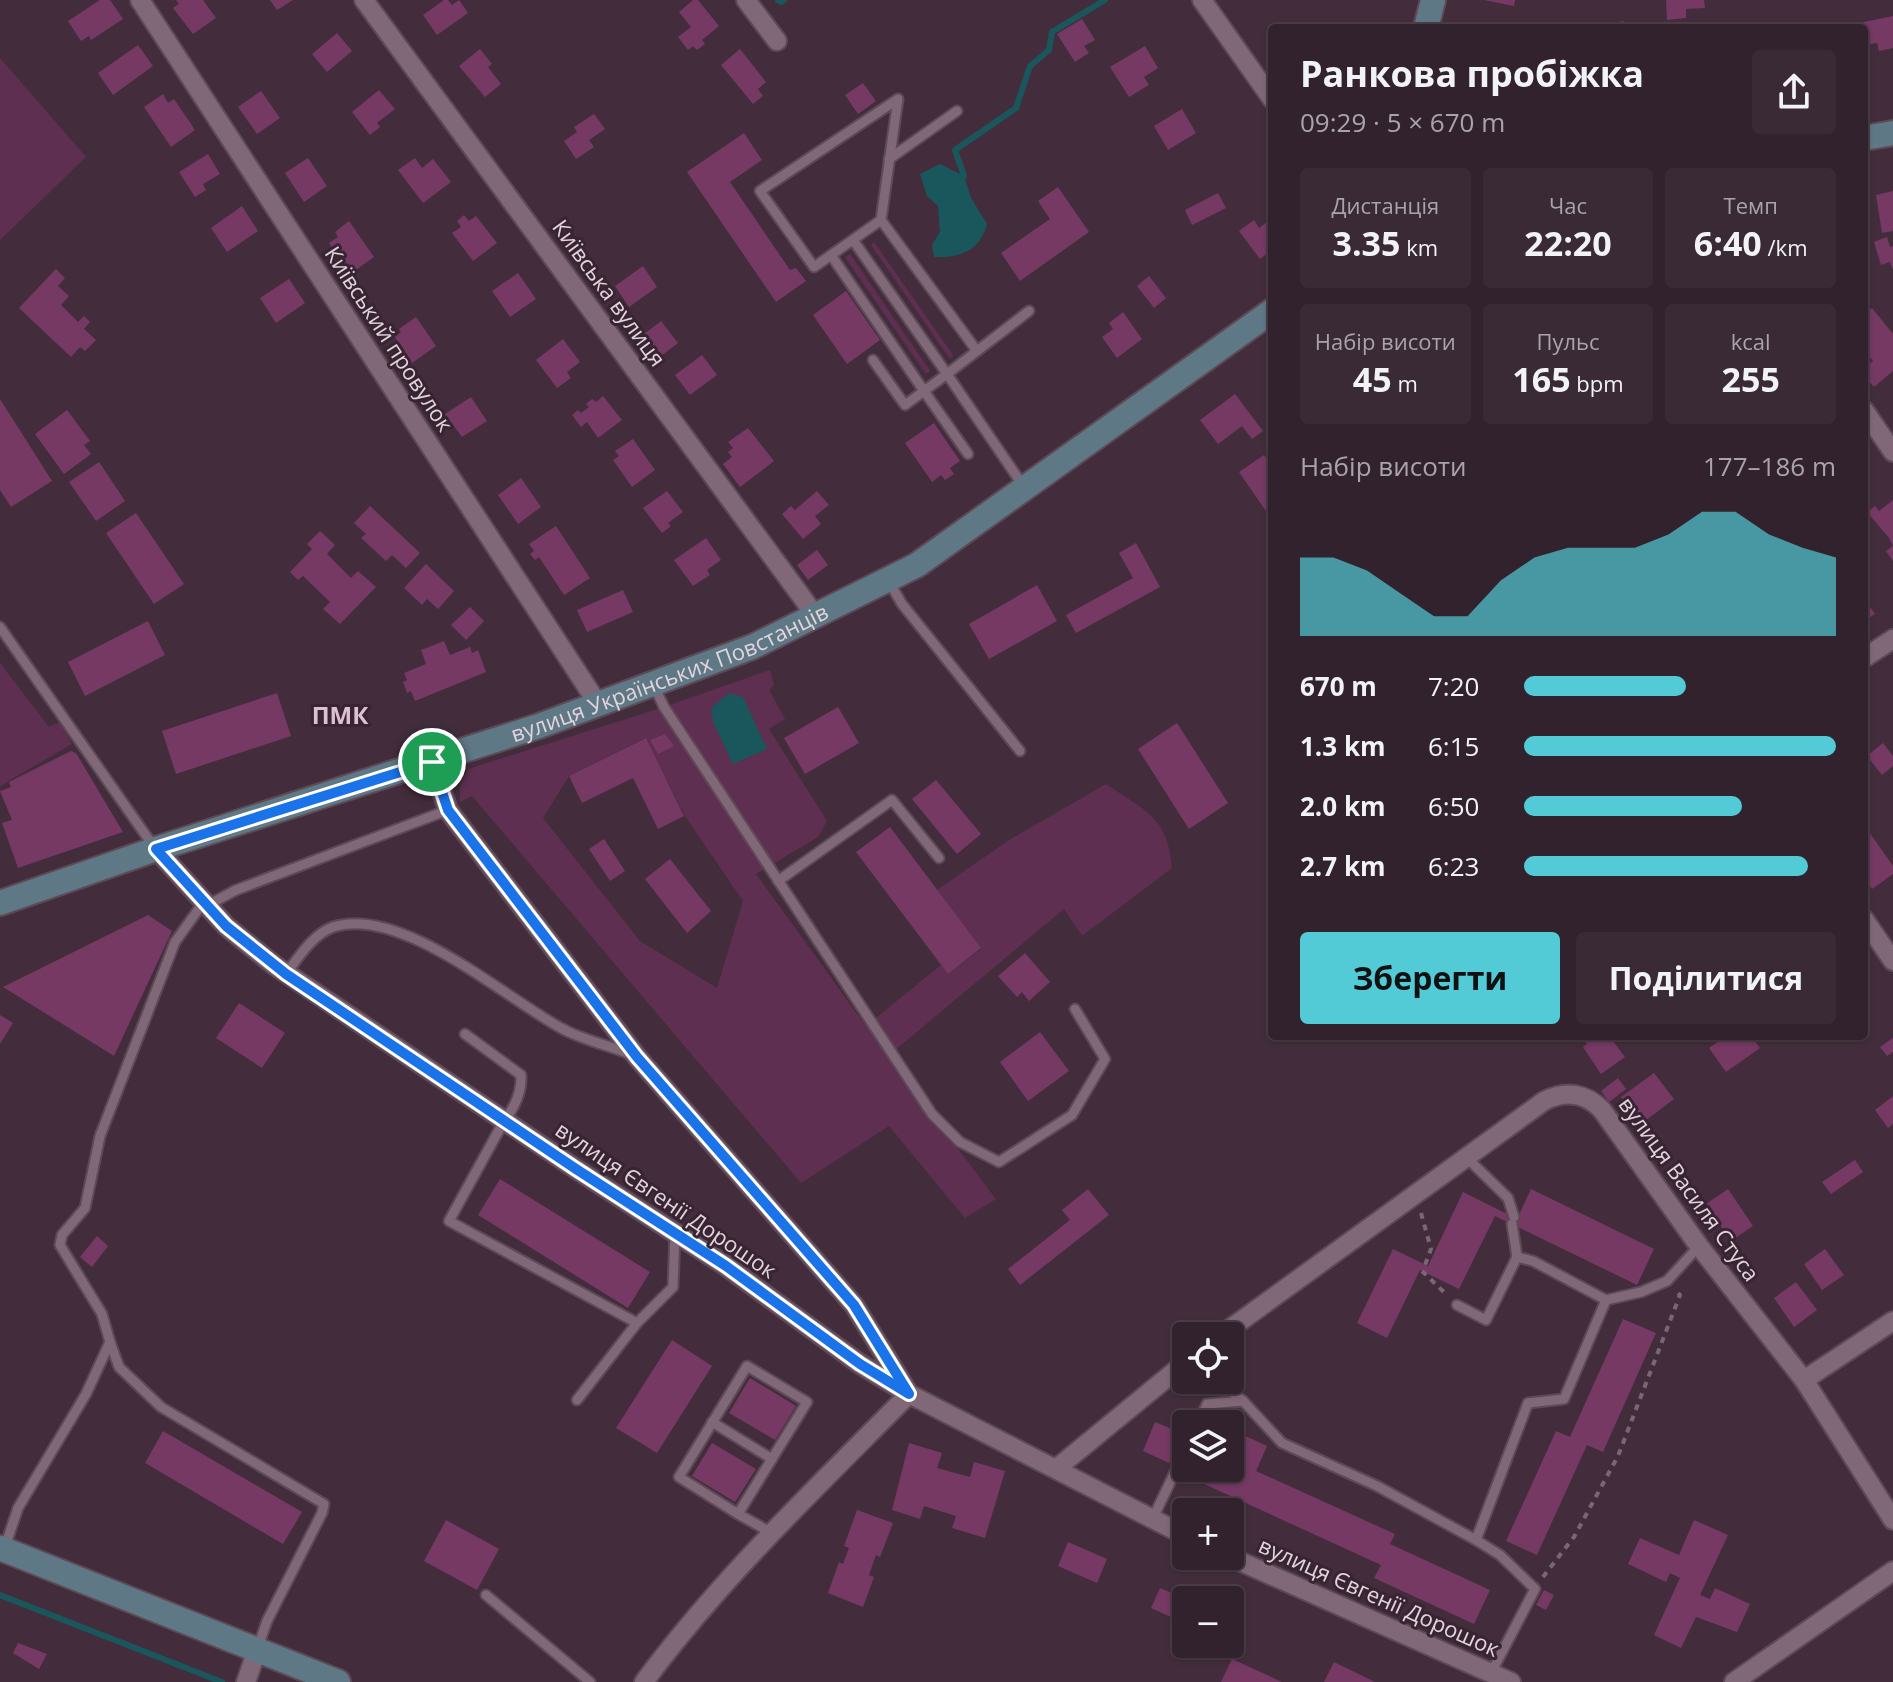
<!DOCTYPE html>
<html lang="uk">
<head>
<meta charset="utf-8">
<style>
	:root { --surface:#32222d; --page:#3a2a35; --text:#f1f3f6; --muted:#a8a4aa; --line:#4d3f49; --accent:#52cbd7 }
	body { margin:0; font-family:"Open Sans",sans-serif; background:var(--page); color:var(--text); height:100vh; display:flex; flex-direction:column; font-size:30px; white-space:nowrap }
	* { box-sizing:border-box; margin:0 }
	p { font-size:26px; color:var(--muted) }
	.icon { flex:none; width:44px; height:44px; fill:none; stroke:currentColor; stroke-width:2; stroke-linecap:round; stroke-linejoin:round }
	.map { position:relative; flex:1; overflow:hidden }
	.panel { position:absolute; left:1268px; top:24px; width:600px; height:1016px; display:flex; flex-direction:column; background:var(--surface); border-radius:8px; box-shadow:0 2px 6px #0004,0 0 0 2px var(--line) }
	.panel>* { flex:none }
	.tools { position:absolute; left:1172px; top:1322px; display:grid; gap:16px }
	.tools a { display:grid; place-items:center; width:72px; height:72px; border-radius:8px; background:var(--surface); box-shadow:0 2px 6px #0004,0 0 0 2px var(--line); font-size:40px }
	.pin { position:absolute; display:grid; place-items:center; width:68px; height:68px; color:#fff; margin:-34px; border:4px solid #fff; border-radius:50%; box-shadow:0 2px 8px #0007 }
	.round { display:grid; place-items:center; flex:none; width:84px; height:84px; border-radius:8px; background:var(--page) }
	.overview { display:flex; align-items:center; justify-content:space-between; height:136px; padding:0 32px }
	h1 { font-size:36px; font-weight:700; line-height:60px }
	.figures { display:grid; grid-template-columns:repeat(3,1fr); gap:12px; height:136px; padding:8px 32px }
	.figures div { display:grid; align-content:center; border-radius:8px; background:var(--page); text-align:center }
	.figures b { font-size:34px; font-weight:700 }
	.figures small { font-size:22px; font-weight:400 }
	.figures p { font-size:22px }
	.chart { height:224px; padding:16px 32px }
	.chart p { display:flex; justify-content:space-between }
	.chart svg { width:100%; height:144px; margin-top:8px; fill:var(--accent); opacity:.7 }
	.action { display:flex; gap:16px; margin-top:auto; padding:16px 32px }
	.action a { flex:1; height:92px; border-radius:8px; background:var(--accent); color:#111; font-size:32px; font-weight:700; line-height:92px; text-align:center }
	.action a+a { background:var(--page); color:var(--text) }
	ul { padding:0 32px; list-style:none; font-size:26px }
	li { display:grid; grid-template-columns:128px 96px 1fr; align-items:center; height:60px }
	li i { height:20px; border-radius:10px; background:var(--accent) }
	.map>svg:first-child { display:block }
	.green { fill:#5e2f50; fill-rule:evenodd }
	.water { fill:#19575c }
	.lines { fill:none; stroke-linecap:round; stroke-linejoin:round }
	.stream { stroke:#19575c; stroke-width:6 }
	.building { fill:#753964 }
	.lane-casing { stroke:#5d4a57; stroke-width:13 }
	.street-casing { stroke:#5d4a57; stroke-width:22 }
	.secondary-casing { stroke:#5d4a57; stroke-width:28 }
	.path { stroke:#7a6774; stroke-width:4; stroke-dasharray:6 6; stroke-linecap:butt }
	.lane { stroke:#816878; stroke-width:9 }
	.street { stroke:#816878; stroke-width:18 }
	.secondary { stroke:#5f7886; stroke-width:24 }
	.route-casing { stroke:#fff; stroke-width:16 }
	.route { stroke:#1a73e8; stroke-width:10 }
	.labels { text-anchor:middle; stroke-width:6; stroke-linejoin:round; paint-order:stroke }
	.street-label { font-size:22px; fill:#e2d4dd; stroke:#382432 }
	.neighbourhood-label { font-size:24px; font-weight:bold; fill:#ddc1d3; stroke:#382432 }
</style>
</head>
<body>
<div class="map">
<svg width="1893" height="1682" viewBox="0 0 1893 1682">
	<rect width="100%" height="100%" fill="#432d3c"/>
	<g class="green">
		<polygon points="0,58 86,157 0,240"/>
		<polygon points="874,242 953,355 950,359 871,245"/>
		<polygon points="850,254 930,371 926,374 845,257"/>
		<polygon points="0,663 49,727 60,722 72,744 0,786"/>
		<path d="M770 670 774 685 769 690 785 719 769 729 827 821 818 837 756 874 866 1026 941 965 948 974 981 949 937 890 1009 840 1106 784C1145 811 1168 816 1172 868L1082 936 1064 909 888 1056 996 1199 965 1218 889 1126 801 1183 472 796 460 802V784L468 769 664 707ZM645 738 685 816 743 901 717 988 640 941 543 818 569 776Z"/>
	</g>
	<g class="water">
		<path d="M940 164 964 176 971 198 987 224C980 251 960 258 934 257L932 245 940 232 938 206 927 196 920 174Z"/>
		<polygon points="729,693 743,697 767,749 733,764 713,722 711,708"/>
	</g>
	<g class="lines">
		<g class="stream">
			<polyline points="778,0 781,2 784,0"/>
			<polyline points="964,176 955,150 1016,108 1030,66 1049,50 1052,32 1105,0"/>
			<polyline points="0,1595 222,1682"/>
		</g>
	</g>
	<g class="building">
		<polygon points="100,0 110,0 123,19 91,40 89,36 81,41 68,21"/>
		<polygon points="176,0 203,0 216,18 193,34 173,8 179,4"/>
		<polygon points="270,0 293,0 277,10"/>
		<polygon points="444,0 448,0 452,5 459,0 468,13 437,35 423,15"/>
		<polygon points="693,0 698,0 719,26 702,40 705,44 697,50 693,46 688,50 678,37 691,27 679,12"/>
		<polygon points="1484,0 1515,0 1514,6"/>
		<polygon points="1666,0 1704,0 1705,8 1686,9 1686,18 1667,20"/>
		<polygon points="1893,16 1893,48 1879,51 1877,43 1864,45 1864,28 1835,28"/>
		<polygon points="1082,19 1095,40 1084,46 1089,53 1075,62 1057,34"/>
		<polygon points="1624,21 1625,28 1597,28 1597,26"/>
		<polygon points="337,33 352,51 327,72 312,54"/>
		<polygon points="138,45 153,66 113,95 98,73"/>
		<polygon points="1145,46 1158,68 1144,77 1149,85 1129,97 1110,67"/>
		<polygon points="480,49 492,64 488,67 501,84 485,97 459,66"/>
		<polygon points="740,49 766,82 758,89 763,96 753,104 721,65"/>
		<polygon points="863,83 876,101 858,114 845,95"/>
		<polygon points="379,90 395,109 377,123 380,127 370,135 352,112"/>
		<polygon points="261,91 280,118 257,134 238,107"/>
		<polygon points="163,94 168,103 174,99 195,130 171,147 144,107"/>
		<polygon points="1182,109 1196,133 1168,150 1154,126"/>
		<polygon points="594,114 605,129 589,140 594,147 576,159 564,141 577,132 574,127"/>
		<polygon points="744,133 762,160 730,182 790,270 796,268 806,281 776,302 687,172"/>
		<polygon points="208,154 220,174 203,184 206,190 195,197 179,172"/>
		<polygon points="308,158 327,186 304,202 285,173"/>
		<polygon points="415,158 422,168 433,159 451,182 423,203 398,170"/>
		<polygon points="1058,187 1089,232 1020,281 1001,253 1050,219 1038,201"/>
		<polygon points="1893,191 1893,231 1882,233 1876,195"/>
		<polygon points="1218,193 1226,208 1192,225 1185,210"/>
		<polygon points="242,206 258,231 227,252 211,228"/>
		<polygon points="464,215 469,221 476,216 497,243 473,261 452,233 461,227 457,221"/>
		<polygon points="1272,218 1272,250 1260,259 1239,231 1254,220 1259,228"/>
		<polygon points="349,221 374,257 350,274 329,243 338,237 335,232"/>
		<polygon points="1887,237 1890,247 1893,246 1893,270 1890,262 1881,265 1874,242"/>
		<polygon points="643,266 657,287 629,307 615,286"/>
		<polygon points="56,269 65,278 58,286 69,296 61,305 78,322 84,316 90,322 84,329 96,340 85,351 80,347 71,357 19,308"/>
		<polygon points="518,273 536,299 510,317 492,291"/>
		<polygon points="1149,276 1166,298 1154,308 1137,286"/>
		<polygon points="289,279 305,303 276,323 260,298"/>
		<polygon points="846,291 880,340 847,364 813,315"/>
		<polygon points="1872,308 1893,334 1893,371 1874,387 1864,375 1864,368 1873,361 1864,349 1864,314"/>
		<polygon points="1123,312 1142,339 1117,358 1102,337 1113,329 1109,323"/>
		<polygon points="416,317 436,346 412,363 395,337 401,332 399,329"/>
		<polygon points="661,321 678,343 661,356 644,334"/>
		<polygon points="563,339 580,362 567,372 571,378 557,388 536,360"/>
		<polygon points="702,355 717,375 690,395 675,375"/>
		<polygon points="1235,394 1263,431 1252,439 1242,426 1218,444 1200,420"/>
		<polygon points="603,396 622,420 598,438 587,422 581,427 572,415 578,410 581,413 589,407 586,404 592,399 596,402"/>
		<polygon points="471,397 487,421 462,437 445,414"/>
		<polygon points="0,399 52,481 11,507 0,490"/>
		<polygon points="67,410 90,441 84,445 91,454 64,474 35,434"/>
		<polygon points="934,423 960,461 950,468 954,474 945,480 941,475 932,482 905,443"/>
		<polygon points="748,428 774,461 740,487 723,464 732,457 728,452 733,448 728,442"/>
		<polygon points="633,439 655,470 632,487 613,460 619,456 615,451"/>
		<polygon points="1264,455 1272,467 1272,520 1239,472"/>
		<polygon points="99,462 125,501 96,521 69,482"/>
		<polygon points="521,478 541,507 518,524 498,495"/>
		<polygon points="667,491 683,512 668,523 671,526 662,533 643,508"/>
		<polygon points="817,491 829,505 815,516 821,524 803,539 782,514 791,506 795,510"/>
		<polygon points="1893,500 1893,561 1886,551 1893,546 1889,538 1867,512 1875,506 1879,511"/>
		<polygon points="370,506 420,553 406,568 392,555 386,561 361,538 366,534 354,523"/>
		<polygon points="136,513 184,584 154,604 106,533"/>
		<polygon points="556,526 590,578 564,595 539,557 535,560 530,554 534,551 529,544"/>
		<polygon points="320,531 335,545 327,554 351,578 358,571 376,587 340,624 323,609 330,602 303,576 298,580 290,572 312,549 307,544"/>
		<polygon points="706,538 721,560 707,570 710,575 693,586 674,560"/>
		<polygon points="1136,543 1160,587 1076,633 1066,615 1133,578 1119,553"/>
		<polygon points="817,550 828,565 808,580 797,565"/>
		<polygon points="426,564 454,591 438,609 427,599 422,605 404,588"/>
		<polygon points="1037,585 1057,621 989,659 969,624"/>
		<polygon points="623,590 633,612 587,632 577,610"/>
		<polygon points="1864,598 1875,614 1864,621"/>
		<polygon points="470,607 484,621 466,640 451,625"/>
		<polygon points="148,621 165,655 85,696 68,662"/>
		<polygon points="444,641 450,655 470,647 472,653 478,650 486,672 415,701 411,691 407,693 403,682 407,680 404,673 426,664 421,650"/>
		<polygon points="277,693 291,736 176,774 162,731"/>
		<polygon points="838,707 859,743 805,774 784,738"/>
		<polygon points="1177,723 1228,803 1189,829 1138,749"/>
		<polygon points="665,734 674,746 658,754 650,740"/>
		<polygon points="646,738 684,816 658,829 633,778 582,803 569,776"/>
		<polygon points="1883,743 1893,756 1893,766 1882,775 1867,756"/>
		<polygon points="71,751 76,753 123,832 18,868 2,823 12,820 0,791 11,787 9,782"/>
		<polygon points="936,780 981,834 957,854 912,799"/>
		<polygon points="1864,825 1893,866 1893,874 1872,889 1864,877"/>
		<polygon points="890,827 981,948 948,974 856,852"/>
		<polygon points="604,839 625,871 610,881 589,849"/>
		<polygon points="670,859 711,911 687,933 645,879"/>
		<polygon points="148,915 172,931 114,1056 3,987"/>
		<polygon points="1025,953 1050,982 1029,1001 1022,992 1017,997 998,976"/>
		<polygon points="239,1003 285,1033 262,1068 216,1038"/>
		<polygon points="0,1015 13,1023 0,1044"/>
		<polygon points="1040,1032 1069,1071 1028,1101 1000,1062"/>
		<polygon points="1584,1036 1609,1036 1625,1057 1601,1074 1583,1047 1587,1044 1582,1038"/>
		<polygon points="1726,1036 1751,1036 1760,1048 1726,1072 1709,1048"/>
		<polygon points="1893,1038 1893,1052 1887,1056 1880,1047"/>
		<polygon points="1654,1073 1674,1099 1641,1124 1621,1097"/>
		<polygon points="1618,1078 1626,1089 1609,1102 1601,1091"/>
		<polygon points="1893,1096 1893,1124 1888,1128 1875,1110"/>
		<polygon points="1855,1160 1863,1172 1831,1194 1822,1182"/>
		<polygon points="500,1179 650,1272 628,1308 478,1215"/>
		<polygon points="1088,1189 1109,1215 1020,1285 1008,1269 1070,1220 1062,1210"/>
		<polygon points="1531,1189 1654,1249 1637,1285 1495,1216 1459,1289 1420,1270 1387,1338 1357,1323 1393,1249 1428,1266 1463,1192 1517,1219"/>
		<polygon points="1728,1189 1753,1226 1731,1241 1706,1204"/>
		<polygon points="97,1236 108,1246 92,1267 80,1257"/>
		<polygon points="1825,1249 1844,1275 1822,1290 1804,1264"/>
		<polygon points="1796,1282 1817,1310 1794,1327 1774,1298"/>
		<polygon points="1623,1319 1656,1333 1603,1452 1587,1445 1537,1555 1506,1541 1556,1431 1570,1437"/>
		<polygon points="672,1340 712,1366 657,1453 616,1428"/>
		<polygon points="750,1378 796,1406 775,1440 729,1413"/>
		<polygon points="1155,1422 1182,1433 1169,1463 1143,1451"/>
		<polygon points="1230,1429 1267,1446 1256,1471 1395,1534 1390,1544 1490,1590 1474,1624 1374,1578 1381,1565 1191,1478 1195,1468 1230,1468"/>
		<polygon points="163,1431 302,1512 283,1544 145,1463"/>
		<polygon points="712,1443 756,1469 735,1502 692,1476"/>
		<polygon points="909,1443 942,1453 937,1468 970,1477 974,1462 1005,1471 985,1538 952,1528 956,1516 924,1506 920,1519 892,1510"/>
		<polygon points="857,1510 893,1523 880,1557 876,1555 869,1575 874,1577 863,1607 828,1593 839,1562 843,1564 849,1548 844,1546"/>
		<polygon points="446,1520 499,1549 477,1590 424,1561"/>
		<polygon points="1694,1520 1728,1535 1700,1595 1710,1599 1715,1588 1750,1604 1737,1632 1696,1617 1681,1648 1654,1635 1680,1578 1670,1573 1666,1582 1628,1564 1640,1538 1679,1555"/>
		<polygon points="1068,1542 1107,1559 1097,1583 1058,1566"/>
		<polygon points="1160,1588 1186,1599 1186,1624 1151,1608"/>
		<polygon points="1544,1590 1554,1595 1546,1610 1536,1605"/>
		<polygon points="18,1643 47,1654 39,1669 13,1653"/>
		<polygon points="1232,1659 1267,1675 1282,1682 1221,1682"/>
		<polygon points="1334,1662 1375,1682 1324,1682"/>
	</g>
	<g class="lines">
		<g class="lane-casing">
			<g id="lane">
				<polyline points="889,159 957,111"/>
				<polyline points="881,220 898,99 760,191 814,267 881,220 977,351 947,374 1024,487"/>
				<polyline points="853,240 947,374 924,391 968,454"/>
				<polyline points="831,255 924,391 905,405 873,360"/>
				<polyline points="977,351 1029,311"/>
				<polyline points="888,580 902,604 1020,751"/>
				<polyline points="0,627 154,847"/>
				<polyline points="653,684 664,707 932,1114 960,1142 999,1162 1072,1115 1105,1059 1075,1009"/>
				<polyline points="778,881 892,800 939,858"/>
				<polyline points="206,906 236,890 448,810"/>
				<path d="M286 974C298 958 313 934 333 927 400 905 504 997 561 1028 582 1040 608 1045 630 1054"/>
				<path d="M465 1034 521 1075C522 1093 515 1107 504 1121L449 1221 637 1323"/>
				<polyline points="1467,1158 1508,1198 1514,1217"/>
				<polyline points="1512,1224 1517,1257"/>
				<polyline points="1457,1305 1486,1320 1517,1257 1533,1261 1606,1300 1641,1292 1667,1281 1699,1246"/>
				<polyline points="110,1342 119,1367 161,1407 324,1504 322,1513 267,1621 258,1647"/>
				<polyline points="1218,1380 1243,1401"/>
				<polyline points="577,1400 637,1323 673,1287 675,1234"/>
				<polyline points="712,1422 772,1459"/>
				<polyline points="1198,1424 1207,1404 1243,1401 1282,1443 1377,1486 1476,1540 1528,1403 1564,1399 1606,1300"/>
				<polyline points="738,1514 679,1477 747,1366 807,1402 738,1514 772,1533"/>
				<polyline points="1152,1520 1186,1449"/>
				<polyline points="1476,1540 1500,1555 1535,1589 1491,1673"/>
				<polyline points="5,1547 18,1508 86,1394 110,1342 102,1314 60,1245 62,1235 85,1208 100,1136 175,942 203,903"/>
				<polyline points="486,1595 590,1682"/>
			</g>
		</g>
		<g class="street-casing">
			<g id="street">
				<polyline points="140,0 598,704"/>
				<polyline points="364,0 815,615"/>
				<polyline points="746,0 777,41"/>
				<polyline points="1202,0 1272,99"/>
				<polyline points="1864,410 1893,452"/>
				<polyline points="1864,658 1893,639"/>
				<path d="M432 762 448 810 637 1057 854 1305 909 1394C818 1486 722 1577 644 1682"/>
				<polyline points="156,849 226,926 274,965 576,1169 726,1266 860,1364 909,1394 1186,1536"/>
				<polyline points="1864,919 1893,961"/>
				<path d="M1220 1336 1544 1101C1566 1090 1586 1093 1602 1110L1699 1246 1804 1380 1893 1520"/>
				<polyline points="1804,1380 1893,1321"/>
				<polyline points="1057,1468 1186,1362"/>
				<polyline points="1228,1556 1511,1682"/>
				<polyline points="246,1682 257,1650"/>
				<polyline points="1734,1682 1893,1571"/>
			</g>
		</g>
		<g class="secondary-casing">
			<g id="secondary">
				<polyline points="1426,28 1433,0"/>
				<polyline points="1864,138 1893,133"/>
				<path id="s1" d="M0 903 156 849 539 726 752 647 917 565 1272 311"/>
				<polyline points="0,1548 338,1682"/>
			</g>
		</g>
		<g class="path">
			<polyline points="1421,1213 1431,1249 1425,1265"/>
			<polyline points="1422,1271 1447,1295"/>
			<polyline points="1543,1577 1574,1537 1618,1456 1680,1295 1677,1292"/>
		</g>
		<use href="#lane" class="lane"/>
		<use href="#street" class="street"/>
		<use href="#secondary" class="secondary"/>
	</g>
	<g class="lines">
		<g class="route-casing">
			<polygon id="route" points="432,762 448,810 637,1057 854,1305 909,1394 860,1364 726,1266 576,1169 286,974 226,926 156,849"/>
		</g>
		<use href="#route" class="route"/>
	</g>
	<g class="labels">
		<g class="street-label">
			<text transform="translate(609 293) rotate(54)" y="8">Київська вулиця</text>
			<text transform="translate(389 339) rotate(57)" y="8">Київський провулок</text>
			<text dy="8" stroke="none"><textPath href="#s1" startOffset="708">вулиця Українських Повстанців</textPath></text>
			<text transform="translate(1689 1189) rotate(54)" y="8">вулиця Василя Стуса</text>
			<text transform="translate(666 1200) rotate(34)" y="8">вулиця Євгенії Дорошок</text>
			<text transform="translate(1379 1597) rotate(24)" y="8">вулиця Євгенії Дорошок</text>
		</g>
		<g class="neighbourhood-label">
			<text x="340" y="724">ПМК</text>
		</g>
	</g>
</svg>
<div class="tools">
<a><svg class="icon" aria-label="locate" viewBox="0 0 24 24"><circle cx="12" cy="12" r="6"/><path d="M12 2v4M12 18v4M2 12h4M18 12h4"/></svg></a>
<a><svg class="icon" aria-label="layers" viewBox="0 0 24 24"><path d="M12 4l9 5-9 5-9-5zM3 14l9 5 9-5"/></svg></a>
<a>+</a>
<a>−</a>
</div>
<div class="pin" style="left:432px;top:762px;background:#1e9e55"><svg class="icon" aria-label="arrive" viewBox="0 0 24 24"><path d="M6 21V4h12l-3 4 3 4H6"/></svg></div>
<section class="panel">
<div class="overview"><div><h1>Ранкова пробіжка</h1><p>09:29 · 5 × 670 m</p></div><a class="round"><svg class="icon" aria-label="share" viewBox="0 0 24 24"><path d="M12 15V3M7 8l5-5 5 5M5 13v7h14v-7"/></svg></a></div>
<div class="figures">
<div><p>Дистанція</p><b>3.35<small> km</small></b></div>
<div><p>Час</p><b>22:20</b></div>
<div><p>Темп</p><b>6:40<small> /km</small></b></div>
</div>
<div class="figures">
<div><p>Набір висоти</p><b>45<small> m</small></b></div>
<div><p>Пульс</p><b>165<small> bpm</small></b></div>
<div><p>kcal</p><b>255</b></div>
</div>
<div class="chart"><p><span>Набір висоти</span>177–186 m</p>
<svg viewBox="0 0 160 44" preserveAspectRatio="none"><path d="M0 44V20L10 20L20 24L30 31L40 38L50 38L60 27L70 20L80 17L90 17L100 17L110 13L120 6L130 6L140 13L150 17L160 20V44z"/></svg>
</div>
<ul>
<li><b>670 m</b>7:20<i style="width:52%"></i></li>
<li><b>1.3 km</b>6:15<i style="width:100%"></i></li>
<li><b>2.0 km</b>6:50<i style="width:70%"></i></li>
<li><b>2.7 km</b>6:23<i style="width:91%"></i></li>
</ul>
<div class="action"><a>Зберегти</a><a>Поділитися</a></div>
</section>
</div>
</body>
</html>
